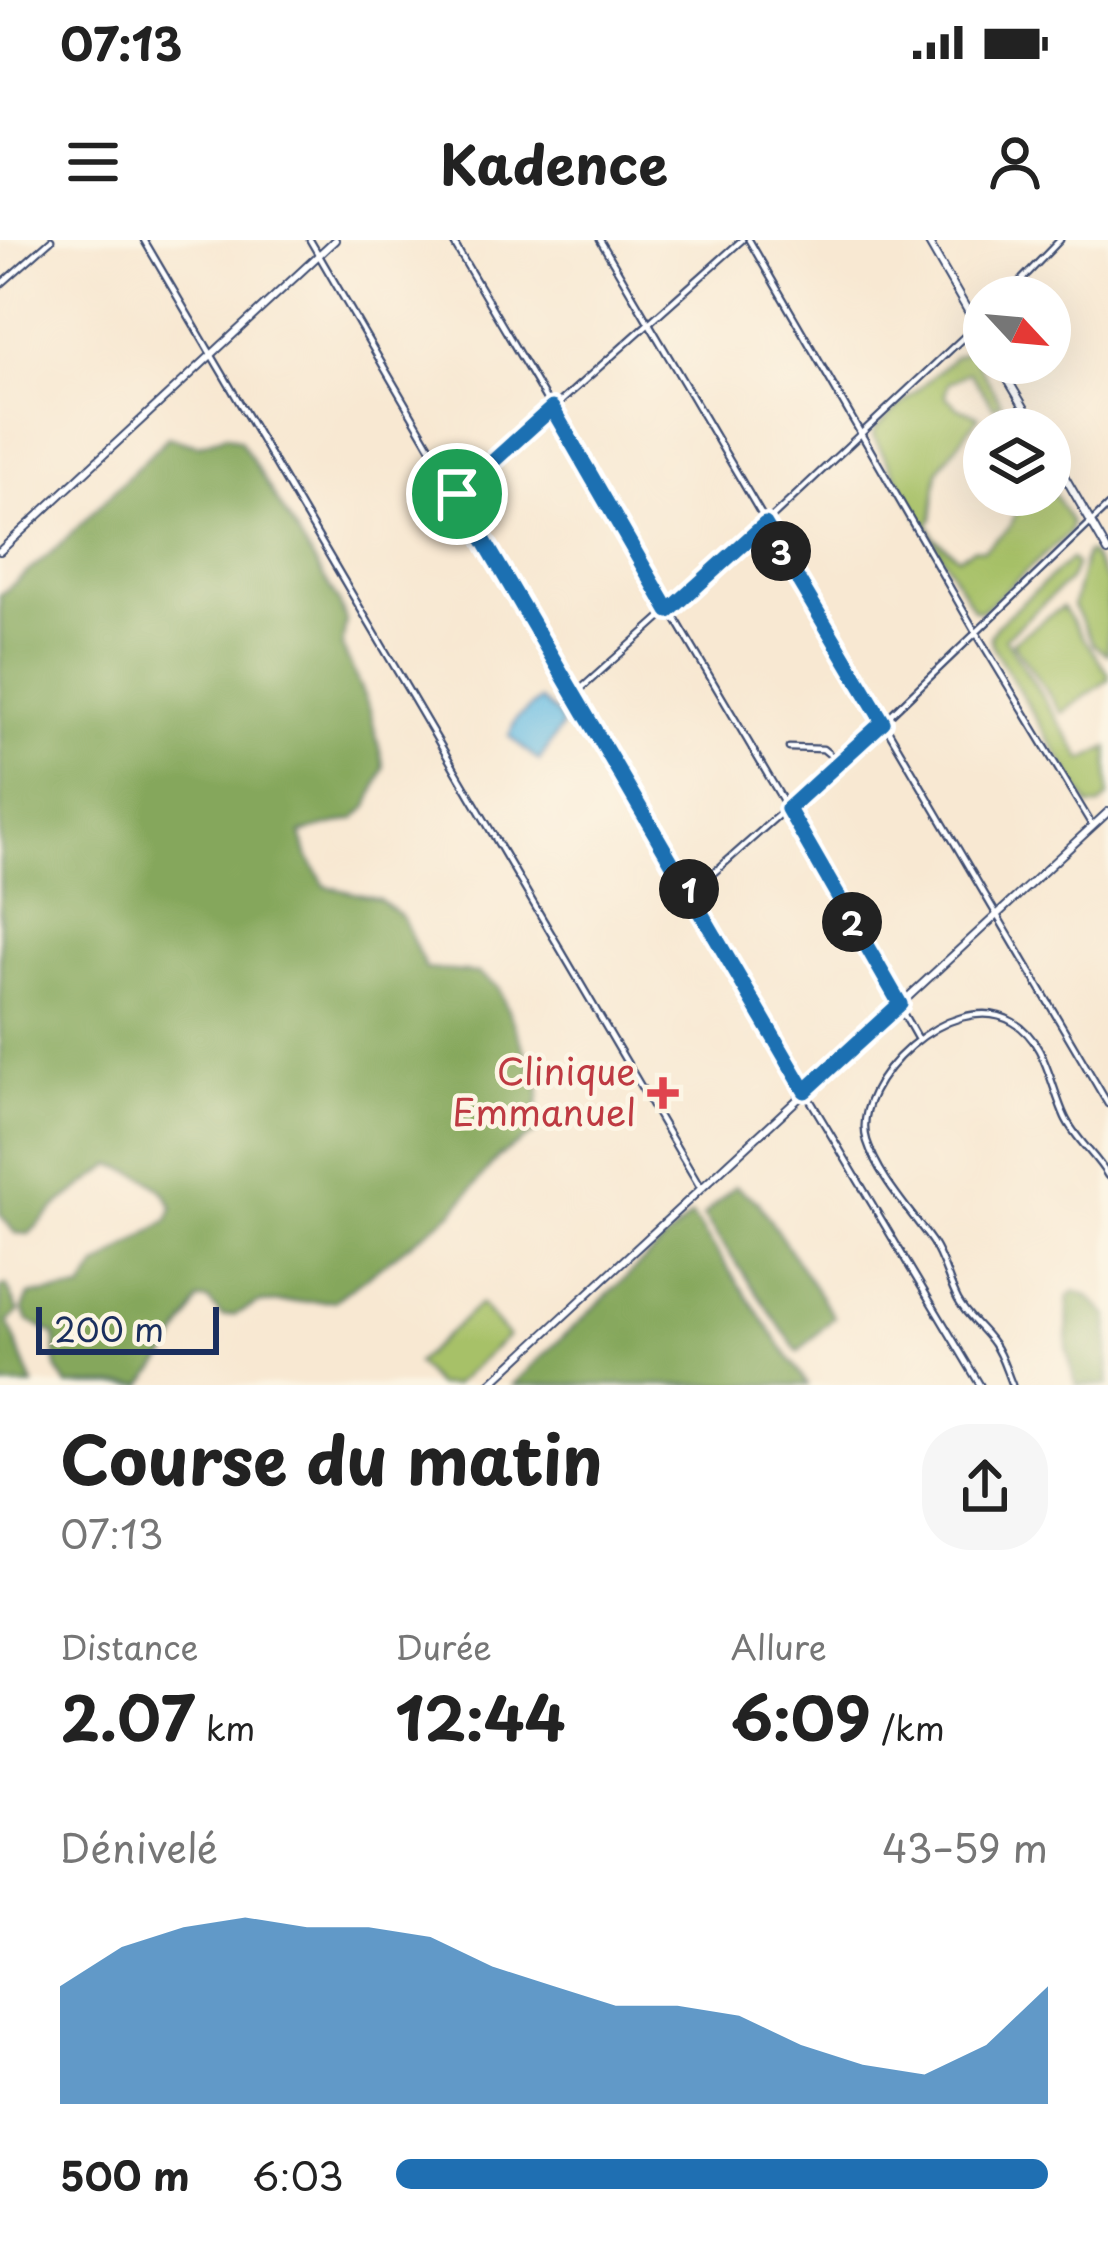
<!DOCTYPE html>
<html lang="fr">
<head>
<meta charset="utf-8">
<style>
	:root { --surface:#fff; --page:#f6f6f6; --text:#222; --muted:#767676; --accent:#1f6fb2 }
	body { margin:0; font-family:"Playpen Sans",sans-serif; background:var(--page); color:var(--text); height:100vh; display:flex; flex-direction:column; font-size:45px; white-space:nowrap }
	* { box-sizing:border-box; margin:0 }
	p { font-size:39px; color:var(--muted) }
	.icon { flex:none; width:66px; height:66px; fill:none; stroke:currentColor; stroke-width:2; stroke-linecap:round; stroke-linejoin:round }
	.map { position:relative; height:1145px; overflow:hidden }
	.details { display:flex; flex-direction:column; background:var(--surface); flex:1 }
	.details>* { flex:none }
	.needle { width:78px; rotate:116deg }
	.fabs { position:absolute; left:963px; top:36px; display:grid; gap:24px }
	.fabs a { display:grid; place-items:center; width:108px; height:108px; border-radius:50%; background:var(--surface); box-shadow:0 12px 48px #0002; font-size:60px }
	.scale { position:absolute; left:36px; bottom:30px; width:183px; box-sizing:border-box; padding-left:12px; border:6px solid #1b2f5e; border-top:0; font-size:33px; line-height:42px; white-space:nowrap; color:#1b2f5e; -webkit-text-stroke:9px #fcf5e5; paint-order:stroke }
	.pin { position:absolute; display:grid; place-items:center; width:102px; height:102px; color:#fff; margin:-51px; border:6px solid #fff; border-radius:50%; box-shadow:0 3px 12px #0007 }
	.km { position:absolute; width:60px; height:60px; margin:-30px; border-radius:50%; background:#222; color:#fff; font-size:33px; line-height:60px; text-align:center }
	.round { display:grid; place-items:center; flex:none; width:126px; height:126px; border-radius:48px; background:var(--page) }
	.overview { display:flex; align-items:center; justify-content:space-between; height:204px; padding:0 60px }
	h1 { font-size:66px; font-weight:700; line-height:90px }
	.stats { display:grid; grid-template-columns:repeat(3,1fr); gap:18px; height:204px; padding:12px 60px }
	.stats div { display:grid; align-content:center }
	.stats b { font-size:60px; font-weight:700 }
	.stats small { font-size:33px; font-weight:400 }
	.stats p { font-size:33px }
	.chart { height:336px; padding:24px 60px }
	.chart p { display:flex; justify-content:space-between }
	.chart svg { width:100%; height:216px; margin-top:12px; fill:var(--accent); opacity:.7 }
	ul { padding:0 60px; list-style:none; font-size:39px }
	li { display:grid; grid-template-columns:192px 144px 1fr; align-items:center; height:90px }
	li i { height:30px; border-radius:15px; background:var(--accent) }
	.status { display:flex; justify-content:space-between; align-items:center; height:84px; padding:0 60px; background:var(--surface); direction:ltr }
	.status svg { height:33px; fill:currentColor }
	header { display:flex; justify-content:space-between; align-items:center; height:156px; padding:0 60px; background:var(--surface); font-size:54px; font-weight:700 }
	.map>svg:first-child { display:block }
	.green { fill:#a7c168; stroke:#617863; stroke-width:3 }
	.forest { fill:#85a75c; stroke:#506b5d; stroke-width:3 }
	.water { fill:#66bce3; stroke:#4076a0; stroke-width:3 }
	.lines { fill:none; stroke-linecap:round; stroke-linejoin:round }
	.street-casing { stroke:#3c4b6f; stroke-width:9 }
	.secondary-casing { stroke:#3c4b6f; stroke-width:10 }
	.street { stroke:#fff; stroke-width:4.5 }
	.secondary { stroke:#fff; stroke-width:6 }
	.route-casing { stroke:#fff; stroke-width:24 }
	.route { stroke:#1f6fb2; stroke-width:15 }
	.health-dot { fill:#e0444e; stroke:#fcf5e5; stroke-width:4.5 }
	.labels { text-anchor:middle; stroke-width:9; stroke-linejoin:round; paint-order:stroke }
	.health-label { font-size:36px; fill:#be3a42; stroke:#fcf5e5; text-anchor:end }
</style>
</head>
<body>
<div class="status"><b>07:13</b><svg viewBox="0 0 49 12"><path d="M0 12V9h3v3zM5 12V6h3v6zM10 12V3h3v9zM15 12V0h3v12zM26 1h20v11H26zM47 4h2v5h-2z"/></svg></div>
<header><svg class="icon" aria-label="menu" viewBox="0 0 24 24"><path d="M4 6h16M4 12h16M4 18h16"/></svg>Kadence<svg class="icon" aria-label="person" viewBox="0 0 24 24"><circle cx="12" cy="8" r="4"/><path d="M4 21q1-7 8-7t8 7"/></svg></header>
<div class="map">
<svg width="1108" height="1145" viewBox="0 0 1108 1145">
	<rect width="100%" height="100%" fill="#fcf5e5"/>
	<filter id="ink" filterUnits="userSpaceOnUse"><feTurbulence type="fractalNoise" baseFrequency=".00833" numOctaves="2"/><feDisplacementMap in="SourceGraphic" scale="24" xChannelSelector="R" yChannelSelector="G"/><feConvolveMatrix kernelMatrix="1 2 1 2 8 2 1 2 1" color-interpolation-filters="sRGB"/></filter>
	<filter id="wash" filterUnits="userSpaceOnUse"><feTurbulence type="fractalNoise" baseFrequency=".004" numOctaves="4" result="noise"/><feDisplacementMap in="SourceGraphic" scale="48" xChannelSelector="R" yChannelSelector="G"/><feGaussianBlur stdDeviation="2.7" result="paint"/><feColorMatrix in="noise" values="0 0 0 0 0 0 0 0 0 0 0 0 0 0 0 0 0 1.4 0 .05"/><feComposite in="paint" operator="in"/></filter>
	<g filter="url(#wash)">
		<rect width="100%" height="100%" fill="#f8e8d2"/>
		<g class="green">
			<polygon points="966,112 972,114 1001,163 994,167 969,132 948,143 945,156 959,168 979,176 938,230 932,280 928,283 934,297 958,317 975,308 983,310 1009,288 1016,274 1008,255 1050,255 1050,246 1071,283 1069,293 981,371 973,369 873,196 875,189 954,117"/>
			<polygon points="1086,313 1090,313 1108,344 1108,414 1094,405 1073,366"/>
			<polygon points="1071,319 1076,325 1069,340 1005,398 1083,520 1108,507 1108,557 1099,566 1089,566 993,407 990,396 996,386"/>
			<polygon points="1062,367 1108,433 1108,440 1062,473 1012,402"/>
			<polygon points="480,1064 508,1096 454,1145 436,1145 416,1123"/>
		</g>
		<g class="forest">
			<path d="M226 195 240 200 340 364 346 381 342 406 370 470 384 527 368 567 355 579 301 593 307 615 325 646 379 659 402 677 426 729 478 733 498 747 540 847 534 894 498 917 453 972 334 1061 259 1063 234 1075 222 1076 208 1060H199L167 1116 143 1145H67L56 1128 55 1095 28 1081 23 1069 29 1055 82 1050 97 1027 168 980 173 968C163 942 137 932 112 925L58 965 29 994 15 993 0 974V355L58 307 168 197 198 205Z"/>
			<polygon points="735,946 758,962 834,1077 798,1112 703,976"/>
			<polygon points="692,976 808,1145 512,1145 691,976"/>
			<polygon points="6,1045 19,1072 8,1082 33,1145 0,1145 0,1048"/>
			<polygon points="1075,1051 1088,1056 1108,1076 1108,1145 1076,1145 1067,1110 1068,1057"/>
		</g>
		<polygon class="water" points="540,460 558,475 562,486 539,521 509,496 516,479"/>
	</g>
	<g filter="url(#ink)">
		<g class="lines">
			<g class="street-casing">
				<g id="street">
					<polyline points="144,0 700,947"/>
					<polyline points="310,0 800,843 980,1145"/>
					<polyline points="452,0 788,569 917,798"/>
					<polyline points="600,0 1108,864"/>
					<polyline points="749,0 975,391 1092,585"/>
					<polyline points="0,45 51,0"/>
					<polyline points="1005,57 1060,0"/>
					<polyline points="457,254 742,0"/>
					<polyline points="574,455 765,284 984,78"/>
					<polyline points="789,508 823,509 839,522"/>
					<polyline points="691,653 883,482 1108,266"/>
					<path d="M1012 1145C1006 1131 1002 1115 993 1103 983 1088 967 1077 958 1060 948 1041 944 1020 932 1002 910 970 879 938 867 901 849 843 953 746 1013 782 1046 801 1050 845 1065 877 1075 899 1096 915 1108 936"/>
				</g>
			</g>
			<g class="secondary-casing">
				<g id="secondary">
					<polyline points="927,0 984,99"/>
					<polyline points="998,123 1037,189"/>
					<polyline points="1050,211 1108,312"/>
					<polyline points="0,311 335,0"/>
					<polyline points="489,1145 1108,572"/>
				</g>
			</g>
			<use href="#street" class="street"/>
			<use href="#secondary" class="secondary"/>
		</g>
	</g>
	<g class="lines" filter="url(#ink)">
		<g class="route-casing">
			<polygon id="route" points="552,168 669,371 765,284 883,482 788,569 900,764 805,851 457,254"/>
		</g>
		<use href="#route" class="route"/>
	</g>
	<path class="health-dot" d="M657 835h12v12h12v12h-12v12h-12v-12h-12v-12h12z"/>
	<g class="labels">
		<g class="health-label">
			<text x="636" y="845">Clinique<tspan x="636" dy="41">Emmanuel</tspan></text>
		</g>
	</g>
</svg>
<div class="fabs">
<a><svg class="needle" viewBox="-14 -14 28 28"><path d="M0-13l5 13h-10z" fill="#e53935"/><path d="M0 13l5-13h-10z" fill="#767676"/></svg></a>
<a><svg class="icon" aria-label="layers" viewBox="0 0 24 24"><path d="M12 4l9 5-9 5-9-5zM3 14l9 5 9-5"/></svg></a>
</div>
<div class="scale">200 m</div>
<div class="pin" style="left:457px;top:254px;background:#1e9e55"><svg class="icon" aria-label="arrive" viewBox="0 0 24 24"><path d="M6 21V4h12l-3 4 3 4H6"/></svg></div>
<b class="km" style="left:689px;top:649px">1</b>
<b class="km" style="left:852px;top:682px">2</b>
<b class="km" style="left:781px;top:311px">3</b>
</div>
<section class="details">
<div class="overview"><div><h1>Course du matin</h1><p>07:13</p></div><a class="round"><svg class="icon" aria-label="share" viewBox="0 0 24 24"><path d="M12 15V3M7 8l5-5 5 5M5 13v7h14v-7"/></svg></a></div>
<div class="stats">
<div><p>Distance</p><b>2.07<small> km</small></b></div>
<div><p>Durée</p><b>12:44</b></div>
<div><p>Allure</p><b>6:09<small> /km</small></b></div>
</div>
<div class="chart"><p><span>Dénivelé</span>43–59 m</p>
<svg viewBox="0 0 160 44" preserveAspectRatio="none"><path d="M0 44V20L10 12L20 8L30 6L40 8L50 8L60 10L70 16L80 20L90 24L100 24L110 26L120 32L130 36L140 38L150 32L160 20V44z"/></svg>
</div>
<ul>
<li><b>500 m</b>6:03<i style="width:100%"></i></li>
</ul>
</section>
</body>
</html>
